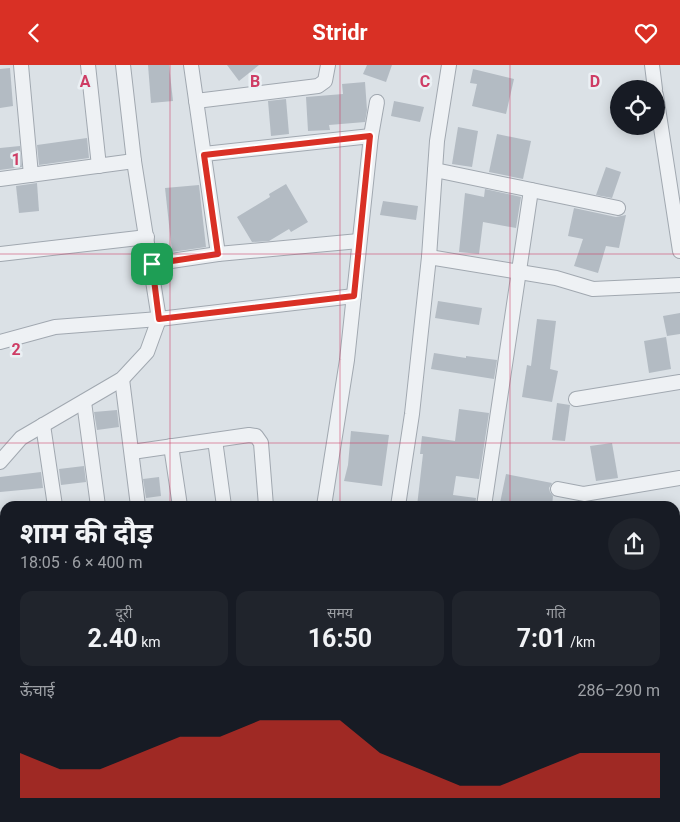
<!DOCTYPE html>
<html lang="hi">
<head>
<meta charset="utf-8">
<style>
	:root { --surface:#171b24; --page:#20242c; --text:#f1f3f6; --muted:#9ea1a6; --accent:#d93025 }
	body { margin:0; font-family:Roboto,"Noto Sans Devanagari",sans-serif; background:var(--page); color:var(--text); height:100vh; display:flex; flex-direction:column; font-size:19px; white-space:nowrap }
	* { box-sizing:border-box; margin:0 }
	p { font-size:16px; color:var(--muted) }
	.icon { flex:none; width:28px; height:28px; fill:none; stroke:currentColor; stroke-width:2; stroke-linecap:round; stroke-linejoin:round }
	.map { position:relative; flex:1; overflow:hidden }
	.side { position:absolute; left:0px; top:436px; width:680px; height:321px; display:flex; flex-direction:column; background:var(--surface); border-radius:15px 15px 0 0; box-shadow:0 2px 12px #0003 }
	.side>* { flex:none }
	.controls { position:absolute; left:610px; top:15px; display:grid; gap:10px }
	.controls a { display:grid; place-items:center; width:55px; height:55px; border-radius:50%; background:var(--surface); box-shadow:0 2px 12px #0003; font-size:25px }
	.pin { position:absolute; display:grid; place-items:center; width:42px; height:42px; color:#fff; margin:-21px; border-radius:10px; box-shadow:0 2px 8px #0006 }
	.round { display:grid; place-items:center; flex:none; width:52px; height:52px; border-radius:26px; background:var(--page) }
	.headline { display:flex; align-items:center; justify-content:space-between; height:85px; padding:0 20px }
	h1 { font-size:28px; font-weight:700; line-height:38px }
	.stats { display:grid; grid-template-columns:repeat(3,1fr); gap:8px; height:85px; padding:5px 20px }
	.stats div { display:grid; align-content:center; border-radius:12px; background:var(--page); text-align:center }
	.stats b { font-size:25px; font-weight:700 }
	.stats small { font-size:14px; font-weight:400 }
	.stats p { font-size:14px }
	.chart { height:140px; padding:10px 20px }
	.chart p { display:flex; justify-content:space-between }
	.chart svg { width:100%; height:90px; margin-top:5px; fill:var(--accent); opacity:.7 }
	header { display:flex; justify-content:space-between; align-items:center; height:65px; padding:0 20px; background:var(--accent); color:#fff; font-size:22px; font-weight:700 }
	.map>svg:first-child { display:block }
	.building { fill:#b3bbc3 }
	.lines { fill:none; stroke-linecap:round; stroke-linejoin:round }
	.minor-casing { stroke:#a1a8b0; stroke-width:16 }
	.minor { stroke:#eef1f4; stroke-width:14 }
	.route-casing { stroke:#fff; stroke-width:10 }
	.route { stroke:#d93025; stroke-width:6 }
	.grid { fill:none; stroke:#ce3d65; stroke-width:1; stroke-opacity:0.55 }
	.grid-label { font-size:16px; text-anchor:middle; font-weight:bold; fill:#ce3d65; stroke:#eaf0f4; stroke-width:5; stroke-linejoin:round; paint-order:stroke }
</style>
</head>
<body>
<header><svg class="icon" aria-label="back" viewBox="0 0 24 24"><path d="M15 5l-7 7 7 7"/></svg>Stridr<svg class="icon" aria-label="heart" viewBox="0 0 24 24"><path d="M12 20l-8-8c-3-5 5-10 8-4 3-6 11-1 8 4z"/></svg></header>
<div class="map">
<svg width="680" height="757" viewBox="0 0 680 757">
	<rect width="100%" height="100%" fill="#dbe1e6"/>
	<g class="building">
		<polygon points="148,0 169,0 173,36 151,38"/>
		<polygon points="227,0 259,0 239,16"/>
		<polygon points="367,0 392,0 386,17 363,9"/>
		<polygon points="10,3 13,41 0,43 0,4"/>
		<polygon points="473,4 514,14 506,49 472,41 477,19 470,18"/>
		<polygon points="365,17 367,45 365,57 329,60 330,65 308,66 306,32 343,29 342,19"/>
		<polygon points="286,34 289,69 271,71 268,36"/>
		<polygon points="394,36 424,42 420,57 391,51"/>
		<polygon points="458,62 478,66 472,102 452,99"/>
		<polygon points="497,69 531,76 523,114 489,107"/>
		<polygon points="87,73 89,93 39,100 37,80"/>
		<polygon points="20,81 22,102 0,105 0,83"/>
		<polygon points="606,102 621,107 612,133 596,130"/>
		<polygon points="37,118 39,146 19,148 16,121"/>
		<polygon points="286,119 308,157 291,167 289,164 269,176 252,177 237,152 270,132 269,129"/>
		<polygon points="199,120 206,182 172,187 165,123"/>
		<polygon points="485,124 521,132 516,163 483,157 479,189 459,187 465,128 484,132"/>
		<polygon points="383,136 418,141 416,155 380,150"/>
		<polygon points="574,143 616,152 626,150 619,183 606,181 598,208 574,201 583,174 568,171"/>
		<polygon points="438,236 482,243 479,260 435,253"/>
		<polygon points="680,248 680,269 667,271 663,251"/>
		<polygon points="537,254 556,256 550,304 558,306 552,337 522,332 527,300 531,301"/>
		<polygon points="666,272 671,304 649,308 644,276"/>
		<polygon points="434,288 466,293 466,291 497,295 494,314 431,304"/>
		<polygon points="557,338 570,340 565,376 552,375"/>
		<polygon points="459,344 489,348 479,414 456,411 453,430 476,433 475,441 417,441 423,389 420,389 422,371 455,376"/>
		<polygon points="117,345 119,362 97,365 94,347"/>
		<polygon points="351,366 389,370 382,421 344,416 348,400"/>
		<polygon points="612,378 618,413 596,416 590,381"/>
		<polygon points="84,401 86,417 61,420 59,404"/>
		<polygon points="41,407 43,423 0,427 0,412"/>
		<polygon points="506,409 552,418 549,423 550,427 553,431 552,441 516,441 500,438"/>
		<polygon points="159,412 161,431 146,433 143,414"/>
	</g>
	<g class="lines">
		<g class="minor-casing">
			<g id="minor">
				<polyline points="21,0 31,110"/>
				<polyline points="88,0 99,101"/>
				<polyline points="191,0 218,189"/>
				<polyline points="652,0 655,24"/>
				<polyline points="656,30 680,186"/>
				<polyline points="196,36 318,21 325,16 328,0"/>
				<polyline points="371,71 377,37"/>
				<polyline points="204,89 371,71 347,295 324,441"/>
				<polyline points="435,105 618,143"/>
				<polyline points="0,114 134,96"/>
				<polyline points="0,189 147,172"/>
				<polyline points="429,192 556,213 593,224 680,220"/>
				<polyline points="151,199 218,189 359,176"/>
				<polyline points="0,277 55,262 159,254 354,231"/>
				<polyline points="122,314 138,441"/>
				<polyline points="576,334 680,317"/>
				<polyline points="84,337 98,441"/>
				<polyline points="43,360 55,441"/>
				<polyline points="215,375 224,441"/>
				<polyline points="171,381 180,441"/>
				<polyline points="132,387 249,370 256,371 261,378 266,441"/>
				<polyline points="0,397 21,373 122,314 147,287 159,254 134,96 123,0"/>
				<polyline points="558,424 584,429 680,413"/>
				<polyline points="398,441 412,349 429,192 437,76 449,0"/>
				<polyline points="484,441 531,125"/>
				<polyline points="0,506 5,532"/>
				<polyline points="675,511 680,510"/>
				<polyline points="675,567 680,568"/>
				<polyline points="0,607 5,607"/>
				<polyline points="675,654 680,656"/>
				<polyline points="675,735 680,733"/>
				<polyline points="37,752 38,757"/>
				<polyline points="99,752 99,757"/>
				<polyline points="142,752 143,757"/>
				<polyline points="188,752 188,757"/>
				<polyline points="229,752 230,757"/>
				<polyline points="278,757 279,752"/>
				<polyline points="352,757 353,752"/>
				<polyline points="407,757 407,752"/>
				<polyline points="462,757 462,752"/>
			</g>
		</g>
		<use href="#minor" class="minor"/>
	</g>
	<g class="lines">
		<g class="route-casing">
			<polygon id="route" points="370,71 354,231 159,254 152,199 218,189 204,90"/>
		</g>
		<use href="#route" class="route"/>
	</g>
	<path class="grid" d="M170 0V441M340 0V441M510 0V441M0 189H680M0 378H680M0 568H5M675 568H680M170 752V757M340 752V757M510 752V757"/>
	<g class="grid-label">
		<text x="85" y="22">A</text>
		<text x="255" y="22">B</text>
		<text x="425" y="22">C</text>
		<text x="595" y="22">D</text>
		<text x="16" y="100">1</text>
		<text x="16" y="290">2</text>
	</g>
</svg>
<div class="controls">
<a><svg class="icon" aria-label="locate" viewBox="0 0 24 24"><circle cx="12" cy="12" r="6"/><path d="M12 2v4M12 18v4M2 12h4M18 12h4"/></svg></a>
</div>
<div class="pin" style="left:152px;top:199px;background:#1e9e55"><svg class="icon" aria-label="arrive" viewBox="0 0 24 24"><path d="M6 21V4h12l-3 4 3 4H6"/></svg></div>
<section class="side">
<div class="headline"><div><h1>शाम की दौड़</h1><p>18:05 · 6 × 400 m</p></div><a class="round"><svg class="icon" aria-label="share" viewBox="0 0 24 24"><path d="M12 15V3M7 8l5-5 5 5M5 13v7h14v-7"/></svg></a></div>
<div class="stats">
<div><p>दूरी</p><b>2.40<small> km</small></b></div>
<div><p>समय</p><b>16:50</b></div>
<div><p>गति</p><b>7:01<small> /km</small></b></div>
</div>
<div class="chart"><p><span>ऊँचाई</span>286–290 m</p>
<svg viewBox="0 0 160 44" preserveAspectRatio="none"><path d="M0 44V22L10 30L20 30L30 22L40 14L50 14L60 6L70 6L80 6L90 22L100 30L110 38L120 38L130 30L140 22L150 22L160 22V44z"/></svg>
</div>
</section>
</div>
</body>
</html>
